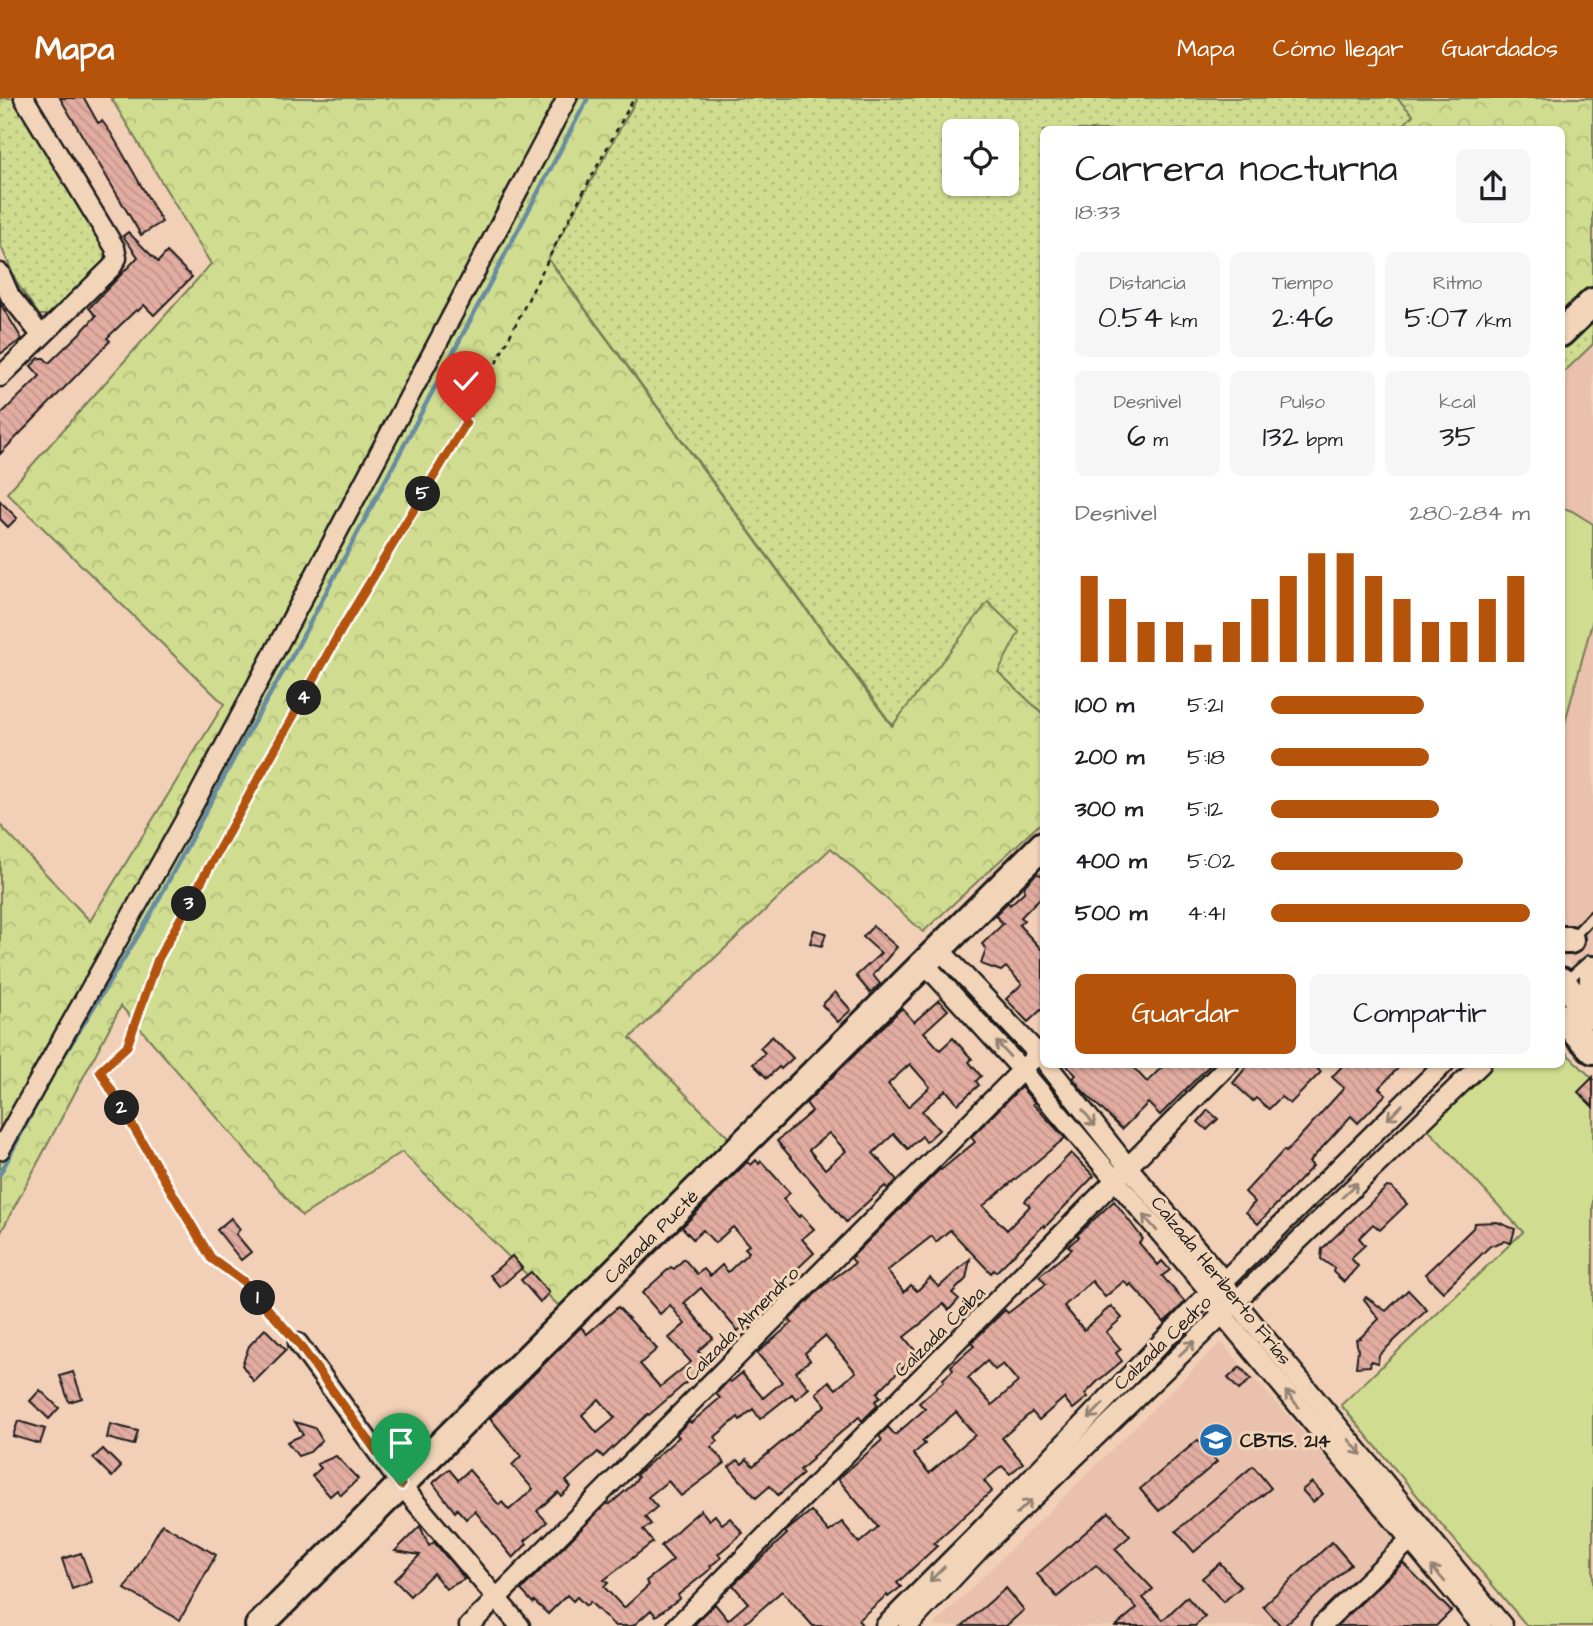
<!DOCTYPE html>
<html lang="es">
<head>
<meta charset="utf-8">
<style>
	:root { --surface:#fff; --page:#f6f6f6; --text:#202124; --muted:#757577; --accent:#b45309 }
	body { margin:0; font-family:"Architects Daughter",sans-serif; background:var(--page); color:var(--text); height:100vh; display:flex; flex-direction:column; font-size:26px; white-space:nowrap }
	* { box-sizing:border-box; margin:0 }
	p { font-size:23px; color:var(--muted) }
	.icon { flex:none; width:38px; height:38px; fill:none; stroke:currentColor; stroke-width:2; stroke-linecap:round; stroke-linejoin:round }
	.map { position:relative; flex:1; overflow:hidden }
	.details { position:absolute; left:1040px; top:28px; width:525px; height:942px; display:flex; flex-direction:column; background:var(--surface); border-radius:10px; box-shadow:0 2px 5px #0004 }
	.details>* { flex:none }
	.controls { position:absolute; left:942px; top:21px; display:grid; gap:14px }
	.controls a { display:grid; place-items:center; width:77px; height:77px; border-radius:10px; background:var(--surface); box-shadow:0 2px 5px #0004; font-size:35px }
	.pin { position:absolute; display:grid; place-items:center; width:60px; height:60px; color:#fff; margin:-72px -30px; border-radius:50% 50% 50% 0; rotate:-45deg; box-shadow:0 0 7px #0007 }
	.pin .icon { rotate:45deg }
	.km { position:absolute; width:35px; height:35px; margin:-18px; border-radius:50%; background:#222; color:#fff; font-size:19px; line-height:35px; text-align:center }
	.round { display:grid; place-items:center; flex:none; width:74px; height:74px; border-radius:10px; background:var(--page) }
	.headline { display:flex; align-items:center; justify-content:space-between; height:119px; padding:0 35px }
	h1 { font-size:38px; font-weight:600; line-height:52px }
	.figures { display:grid; grid-template-columns:repeat(3,1fr); gap:10px; height:119px; padding:7px 35px }
	.figures div { display:grid; align-content:center; border-radius:10px; background:var(--page); text-align:center }
	.figures b { font-size:30px; font-weight:600 }
	.figures small { font-size:19px; font-weight:400 }
	.figures p { font-size:19px }
	.chart { height:196px; padding:14px 35px }
	.chart p { display:flex; justify-content:space-between }
	.chart svg { width:100%; height:126px; margin-top:7px; stroke:var(--accent); stroke-width:6 }
	.action { display:flex; gap:14px; margin-top:auto; padding:14px 35px }
	.action a { flex:1; height:80px; border-radius:10px; background:var(--accent); color:#fff; font-size:28px; font-weight:600; line-height:80px; text-align:center }
	.action a+a { background:var(--page); color:var(--text) }
	ul { padding:0 35px; list-style:none; font-size:23px }
	li { display:grid; grid-template-columns:112px 84px 1fr; align-items:center; height:52px }
	li i { height:18px; border-radius:9px; background:var(--accent) }
	header { display:flex; align-items:center; gap:42px; box-sizing:border-box; height:98px; padding:0 35px; background:var(--accent); color:#fff }
	header strong { font-size:33px }
	nav { display:flex; gap:38px; margin-inline-start:auto; font-size:24px }
	.map>svg:first-child { display:block }
	.built { fill:#e9c1ad }
	.grass { fill:url(#grass-dots); stroke:#767c56; stroke-width:2; fill-rule:evenodd }
	.forest { fill:url(#forest-crowns); stroke:#767c56; stroke-width:2 }
	.garden { fill:#d0dc8f; stroke:#767c56; stroke-width:2 }
	.lines { fill:none; stroke-linecap:round; stroke-linejoin:round }
	.stream { stroke:#688ca2; stroke-width:4.5 }
	.building { fill:url(#building-back-hatch); stroke:#1c1c1c; stroke-width:2; fill-rule:evenodd }
	.lane-casing { stroke:#1c1c1c; stroke-width:14 }
	.street-casing { stroke:#1c1c1c; stroke-width:23 }
	.secondary-casing { stroke:#1c1c1c; stroke-width:32 }
	.path { stroke:#1c1c1c; stroke-width:2.5; stroke-dasharray:5 5; stroke-linecap:butt }
	.lane { stroke:#f2d5b9; stroke-width:9 }
	.street { stroke:#f2d5b9; stroke-width:18 }
	.secondary { stroke:#f2d5b9; stroke-width:26 }
	.oneway { stroke:#928272 }
	.route-casing { stroke:#fff; stroke-width:14 }
	.route { stroke:#b45309; stroke-width:9 }
	.labels { text-anchor:middle; stroke-width:6; stroke-linejoin:round; paint-order:stroke }
	.street-label { font-size:19px; fill:#1c1c1c; stroke:#f2d5b9 }
	.poi-label { font-size:19px; font-weight:bold; fill:#1c1c1c; stroke:#f2d5b9; text-anchor:start }
</style>
</head>
<body>
<header>
<strong>Mapa</strong>
<nav><a>Mapa</a><a>Cómo llegar</a><a>Guardados</a></nav>
</header>
<div class="map">
<svg width="1593" height="1528" viewBox="0 0 1593 1528">
	<defs>
		<pattern id="grass-dots" width="8" height="8" patternUnits="userSpaceOnUse" patternTransform="scale(1.75)"><rect width="8" height="8" fill="#d0dc8f"/><path d="M2 2h.1M6 6h.1" fill="none" stroke="#b2bc7b" stroke-width="1.8" stroke-linecap="round"/></pattern>
		<pattern id="forest-crowns" width="20" height="18" patternUnits="userSpaceOnUse" patternTransform="scale(1.75)"><rect width="20" height="18" fill="#d0dc8f"/><path d="M2 6a3 3 0 1 1 6 0M12 15a3 3 0 1 1 6 0" fill="none" stroke="#b2bc7b"/></pattern>
		<pattern id="building-back-hatch" width="6" height="6" patternUnits="userSpaceOnUse" patternTransform="scale(1.75)"><rect width="6" height="6" fill="#e2aca1"/><path d="M-1 5l2 2M0 0l6 6M5-1l2 2" fill="none" stroke="#c1938a"/></pattern>
	</defs>
	<rect width="100%" height="100%" fill="#f2cfb7"/>
	<filter id="ink" filterUnits="userSpaceOnUse"><feTurbulence type="fractalNoise" baseFrequency=".0143" numOctaves="2"/><feDisplacementMap in="SourceGraphic" scale="14" xChannelSelector="R" yChannelSelector="G"/><feConvolveMatrix kernelMatrix="1 2 1 2 8 2 1 2 1" color-interpolation-filters="sRGB"/></filter>
	<g filter="url(#ink)">
		<g class="built">
			<polygon points="1593,246 1593,890 1561,857 1561,277"/>
			<polygon points="1221,1244 1400,1441 1312,1528 933,1528"/>
		</g>
		<g class="grass">
			<polygon points="0,0 18,0 109,151 109,162 50,217 39,217 17,185 0,146"/>
			<path d="M637 0H1397L1414 17 1400 32H1043V616L998 574 893 628 548 160ZM954 33H1006V86H954Z"/>
			<polygon points="1593,188 1593,246 1561,277 1561,220"/>
		</g>
		<g class="forest">
			<polygon points="111,0 637,0 548,161 892,628 988,504 1019,534 998,574 1043,616 1043,723 923,834 831,750 630,940 732,1043 561,1210 402,1054 302,1118 121,908 0,1136 0,727 90,823 224,606 7,395 211,166"/>
			<polygon points="1397,0 1593,0 1593,188 1561,220 1561,32 1400,31 1413,17"/>
		</g>
		<g class="garden">
			<polygon points="1561,409 1572,413 1593,426 1593,521 1561,639"/>
			<polygon points="1561,950 1593,981 1593,1528 1527,1528 1341,1307 1523,1134 1424,1027 1487,966 1561,966"/>
		</g>
		<g class="lines">
			<polyline class="stream" points="0,1076 53,975 147,823 247,636 295,553 588,0"/>
		</g>
		<g class="building">
			<polygon points="60,0 84,0 98,25 102,23 111,35 162,124 141,137"/>
			<polygon points="128,134 158,164 167,154 192,179 154,217 144,207 138,213 136,212 107,240 110,243 0,356 0,317 40,278 31,268 39,260 44,260 49,265 84,231 96,218 89,210 138,159 123,138"/>
			<polygon points="0,205 22,241 0,256"/>
			<polygon points="0,403 17,420 8,429 0,421"/>
			<polygon points="1036,776 1043,777 1043,797 1021,819 1024,822 1019,827 1043,853 1043,910 1028,924 1006,901 1022,886 1006,869 1001,873 981,866 986,851 982,846 1003,826 995,817 1008,804 1010,807 1024,794 1025,787"/>
			<polygon points="873,828 897,849 873,877 880,886 870,895 856,878 881,855 863,839"/>
			<polygon points="814,832 826,835 822,848 810,845"/>
			<polygon points="835,894 851,912 838,924 822,907"/>
			<path d="M939 902 948 912 924 934 940 952 953 940 972 961 969 964 981 978 976 983 979 987 958 1006 946 992 922 1013 939 1032 926 1044 922 1038 908 1051 894 1036 873 1055 897 1082 888 1091 885 1088 846 1124 777 1043 812 1013 806 1005 902 910 914 924ZM910 966 930 989 908 1009 888 986ZM829 1035 846 1053 825 1071 809 1052Z"/>
			<polygon points="772,938 793,960 781,971 779,969 767,980 753,966 765,955 760,950"/>
			<polygon points="1065,966 1130,966 1147,984 1165,966 1211,966 1160,1017 1148,1005 1122,1031 1083,993 1073,980 1076,977"/>
			<polygon points="1249,966 1312,966 1321,974 1290,1006 1281,999 1269,1011 1256,1000 1253,1003 1233,985"/>
			<polygon points="1344,966 1402,966 1379,990 1386,996 1358,1025 1351,1018 1309,1064 1313,1068 1258,1126 1246,1114 1255,1104 1245,1094 1284,1052 1286,1054 1344,990 1332,979"/>
			<polygon points="1593,979 1593,1009 1578,994"/>
			<polygon points="1021,989 1035,1005 1033,1006 1065,1040 983,1108 1007,1132 1030,1108 1025,1103 1071,1055 1094,1078 1045,1129 1044,1127 996,1174 994,1172 991,1175 950,1132 936,1144 932,1138 887,1173 904,1194 911,1187 917,1193 930,1180 939,1189 970,1161 966,1181 952,1195 959,1201 949,1212 943,1206 927,1221 904,1239 917,1255 877,1295 881,1299 875,1303 878,1307 862,1323 859,1319 812,1359 813,1361 800,1372 803,1376 778,1397 770,1388 756,1400 729,1369 738,1362 742,1366 747,1361 753,1368 826,1307 816,1295 829,1283 836,1291 856,1274 825,1238 805,1255 810,1262 796,1274 809,1290 796,1301 792,1296 760,1321 753,1311 740,1322 738,1319 715,1339 718,1343 711,1349 725,1365 681,1398 668,1383 648,1399 657,1409 645,1419 651,1426 643,1432 653,1444 604,1482 608,1485 604,1489 624,1510 649,1487 646,1483 673,1462 661,1448 682,1428 701,1412 709,1422 715,1417 722,1426 730,1420 743,1435 718,1456 721,1460 710,1468 712,1470 678,1497 680,1500 656,1518 651,1512 633,1528 615,1528 590,1504 586,1508 577,1499 573,1503 567,1497 548,1516 534,1503 533,1505 521,1492 607,1405 610,1406 631,1388 638,1379 636,1377 679,1339 676,1336 689,1323 691,1325 720,1300 716,1296 729,1282 731,1284 742,1275 763,1300 782,1284 757,1255 792,1225 789,1222 823,1188 855,1165 851,1160 940,1071 941,1072 975,1044 971,1039"/>
			<polygon points="1208,1012 1218,1021 1207,1032 1198,1024"/>
			<path d="M756 1062 759 1066 761 1063 790 1095 783 1101 799 1119 801 1117 814 1131 802 1141 814 1155 777 1190 779 1192 759 1209 762 1212 738 1233 701 1190 684 1205 713 1240 698 1253 709 1265 649 1317 648 1316 603 1359 598 1354 566 1383 571 1389 561 1398 558 1394 537 1413 547 1424 525 1443 527 1446 513 1460 475 1413 466 1421 457 1411 455 1414 433 1385 449 1371 458 1382 469 1372 499 1407 502 1404 509 1412 533 1391 512 1367 521 1358 490 1320 581 1229 587 1236 618 1209 657 1251 640 1266 660 1289 691 1264 669 1240 685 1226 670 1207 660 1216 642 1195 671 1169 674 1171 684 1161 697 1176 704 1171 710 1178 722 1167 728 1174 749 1154 745 1150 749 1147 733 1129 715 1145 703 1132 693 1141 682 1129 747 1064 751 1067ZM599 1301 615 1320 597 1335 582 1317Z"/>
			<polygon points="1387,1089 1392,1090 1407,1106 1380,1132 1373,1126 1359,1140 1365,1147 1351,1160 1358,1168 1344,1184 1333,1174 1334,1170 1321,1161 1322,1151"/>
			<path d="M1114 1103 1143 1141 1139 1145 1158 1167 1162 1163 1170 1172 1162 1178 1185 1204 1172 1217 1164 1224 1131 1186 1129 1188 1124 1183 1105 1199 1092 1183 1064 1208 1084 1232 1111 1208 1122 1220 1106 1234 1121 1251 1116 1255 1122 1263 1098 1283 1085 1296 1088 1299 1073 1311 1064 1300 1039 1322 1032 1314 1002 1340 1023 1365 1010 1376 1002 1368 984 1383 992 1393 934 1445 937 1448 897 1485 901 1489 888 1499 887 1497 858 1522 863 1528H813L782 1493 742 1528H693L715 1506 728 1522 748 1505 733 1487 787 1436 785 1434 811 1413 829 1434 842 1424 859 1445 878 1429 838 1381 882 1342 879 1338 888 1329 895 1337 925 1311 919 1305 944 1283 943 1281 953 1272 951 1268 974 1248 971 1245 1005 1212 1008 1215 1046 1186 1039 1178 1072 1151 1068 1148 1079 1139 1077 1137ZM987 1263 995 1272 1003 1266 1018 1284 992 1307 968 1280ZM956 1314 975 1337 929 1375 913 1356 925 1346 922 1343Z"/>
			<polygon points="231,1120 240,1131 236,1136 251,1154 241,1162 217,1132"/>
			<polygon points="1497,1124 1515,1131 1511,1145 1504,1143 1490,1148 1443,1194 1425,1176 1473,1130 1474,1125"/>
			<polygon points="512,1158 522,1170 500,1189 490,1177"/>
			<polygon points="531,1174 549,1195 540,1204 521,1182"/>
			<polygon points="1408,1192 1427,1212 1379,1257 1378,1265 1371,1263 1370,1268 1356,1269 1358,1252 1356,1241 1360,1240 1379,1221 1364,1201 1366,1199 1386,1213"/>
			<polygon points="265,1231 286,1252 254,1284 242,1267 249,1248"/>
			<polygon points="1240,1269 1251,1281 1239,1292 1228,1280"/>
			<polygon points="73,1274 82,1300 69,1304 60,1278"/>
			<polygon points="40,1292 59,1310 49,1321 30,1303"/>
			<polygon points="18,1323 45,1331 40,1346 13,1338"/>
			<polygon points="295,1324 315,1330 322,1342 310,1354 298,1358 287,1344 303,1337"/>
			<polygon points="110,1326 138,1333 134,1347 107,1340"/>
			<polygon points="1198,1342 1217,1364 1159,1413 1140,1391"/>
			<polygon points="103,1351 121,1369 112,1379 93,1360"/>
			<polygon points="336,1358 358,1381 341,1397 337,1392 330,1398 312,1378 321,1370 317,1366"/>
			<polygon points="1253,1368 1271,1390 1194,1454 1176,1433"/>
			<polygon points="1312,1384 1323,1396 1313,1404 1302,1392"/>
			<polygon points="1109,1414 1130,1438 1115,1451 1153,1491 1143,1500 1163,1522 1187,1499 1205,1519 1195,1528 1116,1528 1137,1510 1096,1467 1057,1499 1037,1476"/>
			<polygon points="162,1426 216,1457 180,1522 125,1491"/>
			<polygon points="420,1428 429,1448 434,1444 465,1481 446,1491 433,1475 410,1498 394,1482 420,1457 395,1453"/>
			<polygon points="1332,1444 1351,1466 1284,1528 1281,1528 1263,1508"/>
			<polygon points="81,1455 92,1484 72,1491 62,1461"/>
			<polygon points="1220,1465 1241,1489 1223,1504 1202,1480"/>
			<polygon points="1403,1465 1451,1513 1436,1528 1337,1528"/>
			<polygon points="1006,1490 1024,1512 1006,1528 962,1528"/>
		</g>
		<g class="lines">
			<g class="lane-casing">
				<g id="lane">
					<polyline points="1572,840 1593,818"/>
					<polyline points="1565,884 1589,863"/>
				</g>
			</g>
			<g class="street-casing">
				<g id="street">
					<polyline points="0,175 10,198 41,237"/>
					<polyline points="0,279 112,169 117,160 115,150 24,0"/>
					<polyline points="940,852 1043,961"/>
					<polyline points="924,865 1022,972 1210,1194 1222,1216 1482,1528"/>
					<polyline points="1047,966 1128,1069 1224,1183 1235,1203 1503,1528"/>
					<polyline points="0,1052 195,704 567,0"/>
					<polyline points="298,1245 401,1387 520,1528"/>
					<polyline points="469,1528 1043,951"/>
					<polyline points="677,1528 1229,966"/>
					<polyline points="885,1528 975,1438 1210,1194 1224,1183 1444,966"/>
					<polyline points="908,1528 981,1450 1481,966"/>
					<polyline points="1321,1528 1417,1435"/>
				</g>
			</g>
			<g class="secondary-casing">
				<g id="secondary">
					<polyline points="1561,235 1593,204"/>
					<polyline points="1561,842 1570,842"/>
					<polyline points="1593,872 1593,901"/>
					<polyline points="1561,883 1593,917"/>
					<polyline points="1561,919 1593,952"/>
					<path id="s1" d="M259 1528 1043 747"/>
				</g>
			</g>
			<polyline class="path" points="289,1234 243,1183 211,1160 100,973 127,948 158,861 340,534 466,325 566,126 634,0"/>
			<use href="#lane" class="lane"/>
			<use href="#street" class="street"/>
			<use href="#secondary" class="secondary"/>
		</g>
		<defs><path id="oneway-shaft" d="M-6 0H5M1.5-3L5.5 0L1.5 3" fill="none" stroke-width="1.6" stroke-linecap="round" stroke-linejoin="round" transform="scale(1.75)"/></defs>
		<g class="oneway">
			<use href="#oneway-shaft" transform="translate(1003 951) rotate(-132)"/>
			<use href="#oneway-shaft" transform="translate(1395 1014) rotate(135)"/>
			<use href="#oneway-shaft" transform="translate(1089 1020) rotate(52)"/>
			<use href="#oneway-shaft" transform="translate(1350 1092) rotate(-44)"/>
			<use href="#oneway-shaft" transform="translate(1150 1125) rotate(-131)"/>
			<use href="#oneway-shaft" transform="translate(1187 1250) rotate(-44)"/>
			<use href="#oneway-shaft" transform="translate(1292 1301) rotate(-130)"/>
			<use href="#oneway-shaft" transform="translate(1096 1313) rotate(134)"/>
			<use href="#oneway-shaft" transform="translate(1355 1349) rotate(50)"/>
			<use href="#oneway-shaft" transform="translate(1024 1409) rotate(-44)"/>
			<use href="#oneway-shaft" transform="translate(937 1476) rotate(135)"/>
			<use href="#oneway-shaft" transform="translate(1438 1476) rotate(-131)"/>
		</g>
	</g>
	<g class="lines" filter="url(#ink)">
		<g class="route-casing">
			<polyline id="route" points="401,1387 298,1245 243,1183 211,1160 100,973 127,948 158,861 340,534 466,325"/>
		</g>
		<use href="#route" class="route"/>
	</g>
	<defs>
		<g id="university-disc" transform="scale(1.75)"><circle r="9.5" fill="#1f6fb2" stroke="#f2d5b9"/><path d="M0-5L7-2L0 1L-7-2ZM-4 1L0 2.5L4 1V4Q0 6-4 4Z" fill="#fff"/></g>
	</defs>
	<g fill-rule="evenodd">
		<use href="#university-disc" x="1216" y="1342"/>
	</g>
	<g class="labels">
		<g class="street-label">
			<text dy="7" stroke="none"><textPath href="#s1" startOffset="553">Calzada Pucté</textPath></text>
			<text transform="translate(1222 1182) rotate(51)" y="7">Calzada Heriberto Frías</text>
			<text transform="translate(741 1225) rotate(-45)" y="7">Calzada Almendro</text>
			<text transform="translate(939 1233) rotate(-45)" y="7">Calzada Ceiba</text>
			<text transform="translate(1162 1244) rotate(-44)" y="7">Calzada Cedro</text>
		</g>
		<g class="poi-label">
			<text x="1240" y="1349">CBTIS. 214</text>
		</g>
	</g>
</svg>
<div class="controls">
<a><svg class="icon" aria-label="locate" viewBox="0 0 24 24"><circle cx="12" cy="12" r="6"/><path d="M12 2v4M12 18v4M2 12h4M18 12h4"/></svg></a>
</div>
<div class="pin" style="left:401px;top:1387px;background:#1e9e55"><svg class="icon" aria-label="arrive" viewBox="0 0 24 24"><path d="M6 21V4h12l-3 4 3 4H6"/></svg></div>
<div class="pin" style="left:466px;top:325px;background:#d93025"><svg class="icon" aria-label="check" viewBox="0 0 24 24"><path d="M5 12l5 5 9-10"/></svg></div>
<b class="km" style="left:258px;top:1200px">1</b>
<b class="km" style="left:122px;top:1010px">2</b>
<b class="km" style="left:189px;top:806px">3</b>
<b class="km" style="left:304px;top:600px">4</b>
<b class="km" style="left:423px;top:396px">5</b>
<section class="details">
<div class="headline"><div><h1>Carrera nocturna</h1><p>18:33</p></div><a class="round"><svg class="icon" aria-label="share" viewBox="0 0 24 24"><path d="M12 15V3M7 8l5-5 5 5M5 13v7h14v-7"/></svg></a></div>
<div class="figures">
<div><p>Distancia</p><b>0.54<small> km</small></b></div>
<div><p>Tiempo</p><b>2:46</b></div>
<div><p>Ritmo</p><b>5:07<small> /km</small></b></div>
</div>
<div class="figures">
<div><p>Desnivel</p><b>6<small> m</small></b></div>
<div><p>Pulso</p><b>132<small> bpm</small></b></div>
<div><p>kcal</p><b>35</b></div>
</div>
<div class="chart"><p><span>Desnivel</span>280–284 m</p>
<svg viewBox="0 0 160 44" preserveAspectRatio="none"><path d="M5 44V14M15 44V22M25 44V30M35 44V30M45 44V38M55 44V30M65 44V22M75 44V14M85 44V6M95 44V6M105 44V14M115 44V22M125 44V30M135 44V30M145 44V22M155 44V14"/></svg>
</div>
<ul>
<li><b>100 m</b>5:21<i style="width:59%"></i></li>
<li><b>200 m</b>5:18<i style="width:61%"></i></li>
<li><b>300 m</b>5:12<i style="width:65%"></i></li>
<li><b>400 m</b>5:02<i style="width:74%"></i></li>
<li><b>500 m</b>4:41<i style="width:100%"></i></li>
</ul>
<div class="action"><a>Guardar</a><a>Compartir</a></div>
</section>
</div>
</body>
</html>
